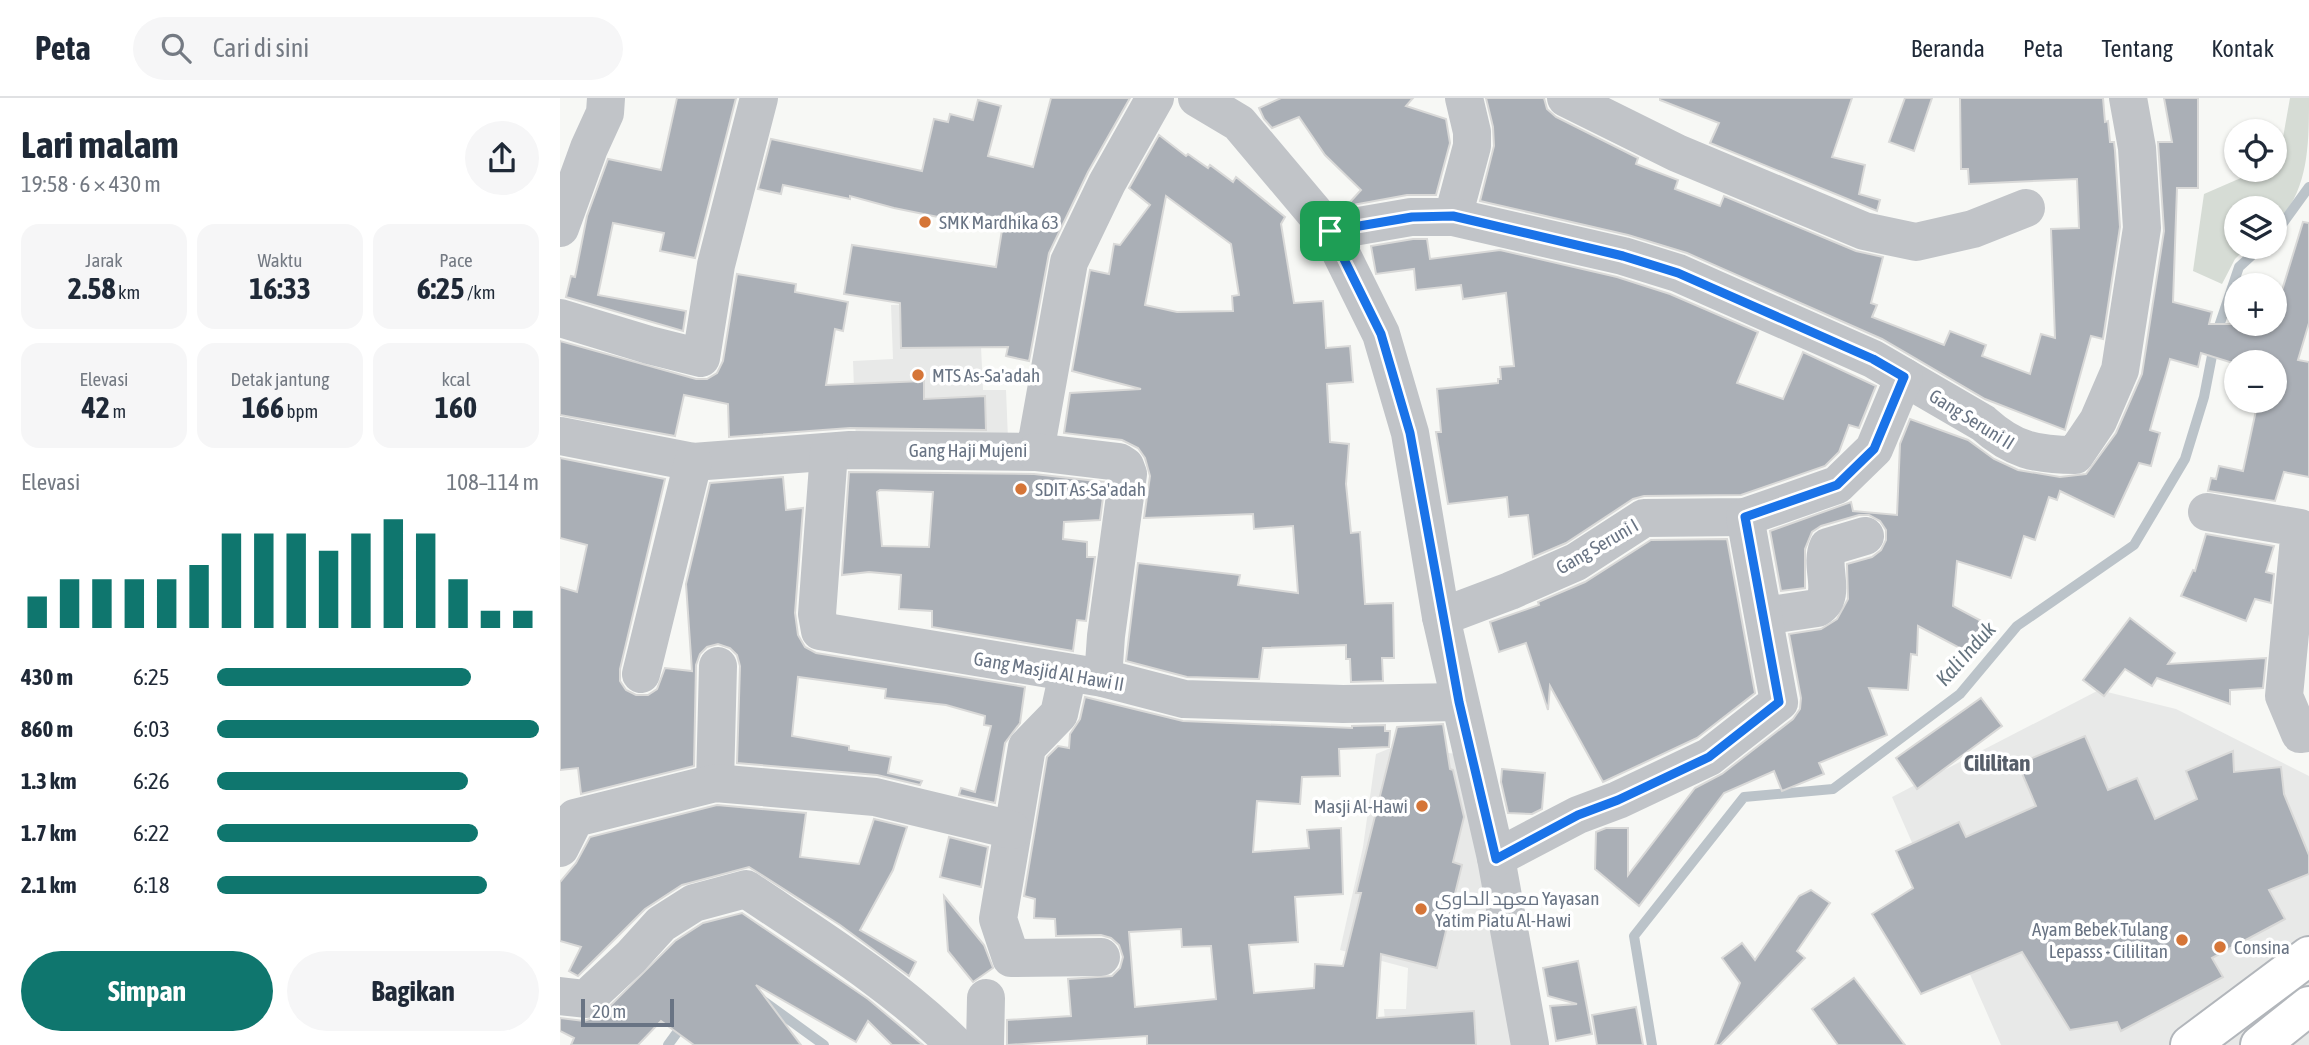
<!DOCTYPE html>
<html lang="id">
<head>
<meta charset="utf-8">
<style>
	:root { --surface:#fff; --page:#f6f6f7; --text:#1f2937; --muted:#747a83; --line:#e0e1e3; --accent:#0f766e }
	body { margin:0; font-family:"Asap Condensed",Cairo,sans-serif; background:var(--page); color:var(--text); height:100vh; display:flex; flex-direction:column; font-size:26px; white-space:nowrap }
	* { box-sizing:border-box; margin:0 }
	p { font-size:23px; color:var(--muted) }
	.icon { flex:none; width:38px; height:38px; fill:none; stroke:currentColor; stroke-width:2; stroke-linecap:round; stroke-linejoin:round }
	.map { position:relative; flex:1; overflow:hidden }
	.sheet { display:flex; flex-direction:column; background:var(--surface); width:560px }
	.sheet>* { flex:none }
	.fabs { position:absolute; left:1664px; top:21px; display:grid; gap:14px }
	.fabs a { display:grid; place-items:center; width:63px; height:63px; border-radius:50%; background:var(--surface); box-shadow:0 2px 5px #0004; font-size:35px }
	.scale { position:absolute; left:21px; bottom:18px; width:93px; box-sizing:border-box; padding-left:7px; border:4px solid #697484; border-top:0; font-size:19px; line-height:24px; white-space:nowrap; color:#697484; -webkit-text-stroke:5px #fff; paint-order:stroke }
	.pin { position:absolute; display:grid; place-items:center; width:60px; height:60px; color:#fff; margin:-30px; border-radius:14px; box-shadow:0 4px 10px #0006 }
	.round { display:grid; place-items:center; flex:none; width:74px; height:74px; border-radius:37px; background:var(--page) }
	.overview { display:flex; align-items:center; justify-content:space-between; height:119px; padding:0 21px }
	h1 { font-size:38px; font-weight:700; line-height:52px }
	.metrics { display:grid; grid-template-columns:repeat(3,1fr); gap:10px; height:119px; padding:7px 21px }
	.metrics div { display:grid; align-content:center; border-radius:18px; background:var(--page); text-align:center }
	.metrics b { font-size:30px; font-weight:700 }
	.metrics small { font-size:19px; font-weight:400 }
	.metrics p { font-size:19px }
	.chart { height:196px; padding:14px 21px }
	.chart p { display:flex; justify-content:space-between }
	.chart svg { width:100%; height:126px; margin-top:7px; stroke:var(--accent); stroke-width:6 }
	.primary-button { display:flex; gap:14px; margin-top:auto; padding:14px 21px }
	.primary-button a { flex:1; height:80px; border-radius:42px; background:var(--accent); color:#fff; font-size:28px; font-weight:700; line-height:80px; text-align:center }
	.primary-button a+a { background:var(--page); color:var(--text) }
	ul { padding:0 21px; list-style:none; font-size:23px }
	li { display:grid; grid-template-columns:112px 84px 1fr; align-items:center; height:52px }
	li i { height:18px; border-radius:9px; background:var(--accent) }
	header { display:flex; align-items:center; gap:42px; box-sizing:border-box; height:98px; padding:0 35px; background:var(--surface); border-bottom:2px solid var(--line) }
	header strong { font-size:33px }
	nav { display:flex; gap:38px; margin-inline-start:auto; font-size:24px }
	.search { width:490px; height:63px; background:var(--page); display:flex; align-items:center; gap:18px; box-sizing:border-box; padding:0 24px; border-radius:38px; color:var(--muted); font-size:26px }
	main { display:flex; flex:1; min-height:0 }
	.map>svg:first-child { display:block }
	.built { fill:#e8e9e8 }
	.green { fill:#d6dcd5 }
	.lines { fill:none; stroke-linecap:round; stroke-linejoin:round }
	.stream { stroke:#bbc3c9; stroke-width:10 }
	.building { fill:#aaafb6; stroke:#d9d9d8; stroke-width:2; fill-rule:evenodd }
	.major-casing { stroke:#b2b6bb; stroke-width:42 }
	.minor { stroke:#c1c4c8; stroke-width:38 }
	.major { stroke:#fff; stroke-width:38 }
	.route-casing { stroke:#fff; stroke-width:14 }
	.route { stroke:#1a73e8; stroke-width:9 }
	.poi-dot { fill:#d57537; stroke:#fff; stroke-width:2.5 }
	.labels { text-anchor:middle; stroke-width:7; stroke-linejoin:round; paint-order:stroke }
	.poi-label { font-size:19px; fill:#697484; stroke:#fff; text-anchor:start }
	.street-label { font-size:19px; fill:#697484; stroke:#fff }
	.water-label { font-size:21px; font-style:italic; fill:#65747f; stroke:#fff }
	.quarter-label { font-size:23px; font-weight:bold; fill:#565e69; stroke:#fff }
</style>
</head>
<body>
<header>
<strong>Peta</strong>
<div class="search"><svg class="icon" aria-label="search" viewBox="0 0 24 24"><circle cx="10" cy="10" r="6"/><path d="M15 15l6 6"/></svg>Cari di sini</div>
<nav><a>Beranda</a><a>Peta</a><a>Tentang</a><a>Kontak</a></nav>
</header>
<main>
<section class="sheet">
<div class="overview"><div><h1>Lari malam</h1><p>19:58 · 6 × 430 m</p></div><a class="round"><svg class="icon" aria-label="share" viewBox="0 0 24 24"><path d="M12 15V3M7 8l5-5 5 5M5 13v7h14v-7"/></svg></a></div>
<div class="metrics">
<div><p>Jarak</p><b>2.58<small> km</small></b></div>
<div><p>Waktu</p><b>16:33</b></div>
<div><p>Pace</p><b>6:25<small> /km</small></b></div>
</div>
<div class="metrics">
<div><p>Elevasi</p><b>42<small> m</small></b></div>
<div><p>Detak jantung</p><b>166<small> bpm</small></b></div>
<div><p>kcal</p><b>160</b></div>
</div>
<div class="chart"><p><span>Elevasi</span>108–114 m</p>
<svg viewBox="0 0 160 44" preserveAspectRatio="none"><path d="M5 44V33M15 44V27M25 44V27M35 44V27M45 44V27M55 44V22M65 44V11M75 44V11M85 44V11M95 44V17M105 44V11M115 44V6M125 44V11M135 44V27M145 44V38M155 44V38"/></svg>
</div>
<ul>
<li><b>430 m</b>6:25<i style="width:79%"></i></li>
<li><b>860 m</b>6:03<i style="width:100%"></i></li>
<li><b>1.3 km</b>6:26<i style="width:78%"></i></li>
<li><b>1.7 km</b>6:22<i style="width:81%"></i></li>
<li><b>2.1 km</b>6:18<i style="width:84%"></i></li>
</ul>
<div class="primary-button"><a>Simpan</a><a>Bagikan</a></div>
</section>
<div class="map">
<svg width="1749" height="947" viewBox="0 0 1749 947">
	<rect width="100%" height="100%" fill="#f7f8f5"/>
	<g class="built">
		<polygon points="419,204 423,292 446,292 448,341 296,347 293,263 333,261 331,207"/>
		<polygon points="1539,592 1616,611 1749,678 1749,947 1441,947 1332,699"/>
		<polygon points="833,649 916,658 955,947 827,947 824,911 846,911 848,870 780,852 803,749 816,656"/>
	</g>
	<path class="green" d="M1730 0H1749C1749 46 1749 94 1715 126V110H1676V149H1687L1675 161 1662 186 1633 173 1644 96 1690 76V72H1715V47L1722 45Z"/>
	<g class="lines">
		<g class="stream">
			<polyline points="1715,136 1749,89"/>
			<polyline points="202,902 264,947"/>
			<polyline points="108,947 124,925"/>
			<polyline points="1092,947 1074,838 1184,699 1273,691 1400,596 1457,528 1574,447 1625,361 1644,299 1656,237 1679,169 1701,149"/>
		</g>
	</g>
	<g class="building">
		<polygon points="117,0 176,0 135,160 100,153 104,135 53,125 38,197 126,213 123,233 6,199 11,178 15,179 27,118 48,61 101,72"/>
		<polygon points="491,0 570,0 528,74 489,155 469,263 446,258 448,249 341,250 340,205 284,196 292,147 436,169 442,132 334,110 290,98 290,101 223,87 221,96 198,91 211,41 362,73 374,21 388,24 390,16 413,22 418,2 441,8 428,58 473,69"/>
		<polygon points="721,0 853,0 846,8 886,21 890,45 876,97 847,97 793,107 790,104 801,92 765,57 739,19 712,30 704,21 699,10"/>
		<polygon points="926,0 984,0 987,11 996,19 1078,60 1076,66 1118,82 1115,91 1160,108 1164,98 1296,153 1323,159 1311,205 1317,207 1312,219 1384,247 1390,233 1426,247 1422,258 1470,276 1481,236 1495,240 1491,131 1519,130 1517,81 1409,86 1408,71 1401,71 1400,0 1543,0 1545,24 1548,23 1550,44 1554,44 1555,53 1560,129 1543,241 1531,238 1505,332 1425,301 1322,241 1127,155 1068,137 920,103 934,48 933,29"/>
		<polygon points="1100,0 1292,0 1272,59 1305,67 1299,96 1320,102 1317,113 1150,45 1159,25 1100,2"/>
		<polygon points="1345,0 1372,0 1354,53 1329,44"/>
		<polygon points="1604,0 1638,0 1638,90 1617,90 1613,204 1652,214 1649,226 1715,226 1715,215 1743,124 1749,125 1749,225 1738,262 1749,264 1749,379 1724,374 1715,403 1648,393 1651,380 1656,381 1659,368 1683,373 1698,303 1715,303 1715,264 1676,266 1641,255 1638,269 1610,261 1590,332 1600,335 1591,368 1579,365 1554,419 1500,393 1497,402 1489,399 1475,442 1464,438 1451,480 1397,463 1393,508 1425,525 1409,555 1358,528 1357,557 1351,556 1348,592 1309,590 1327,637 1259,665 1264,676 1222,693 1214,673 1164,695 1079,808 1035,771 1036,734 1046,730 1068,730 1068,777 1135,690 1162,676 1233,621 1240,611 1241,600 1229,536 1261,531 1277,521 1288,501 1287,466 1312,459 1321,452 1326,442 1326,432 1320,423 1309,417 1299,417 1261,428 1252,434 1245,451 1245,490 1221,493 1210,433 1291,404 1293,413 1337,417 1340,346 1350,321 1408,342 1434,361 1458,372 1500,379 1526,376 1556,335 1582,276 1604,133 1598,44 1612,44"/>
		<path d="M599 37 626 58 628 56 648 70 650 67 673 84 676 79 725 119 721 126 734 205 763 203 766 250 790 248 793 284 767 286 770 344 789 346 786 386 791 435 800 434 805 506 833 505 834 560H822L823 583 791 584 790 561H786V547L703 550 699 581 627 579 566 563 578 465 680 477 678 487 738 495 733 428 694 431 693 416 584 420 590 378 585 360 578 350 562 342 504 335 510 295 581 291 512 273 530 172 549 176 554 146 560 147 590 107 569 90ZM606 98 671 146 679 197 672 198 673 213 617 214 585 207Z"/>
		<polygon points="853,141 867,141 870,161 940,152 1057,179 1110,196 1198,234 1177,285 1223,301 1243,254 1316,288 1299,330 1289,327 1279,354 1265,368 1181,397 1084,398 1073,401 1006,445 973,459 968,417 949,419 947,399 888,406 876,334 881,334 877,291 938,285 938,281 941,281 940,269 954,268 946,195 903,201 901,187 856,192 854,171 816,176 811,148"/>
		<polygon points="177,176 236,186 235,194 288,204 283,233 275,231 266,287 364,283 364,301 425,298 426,332 290,330 169,339 168,306 124,297 115,338 0,317 0,243 136,281 147,281 157,275 163,263"/>
		<polygon points="0,360 105,381 60,571 60,583 66,592 76,597 88,597 97,591 105,570 132,573 126,486 150,385 223,379 226,412 243,410 235,515 238,537 245,549 256,555 465,589 460,625 445,645 435,705 399,697 401,690 415,694 431,628 424,627 425,618 386,607 325,600 326,591 238,579 232,638 289,648 289,652 331,659 328,675 362,683 360,687 317,677 177,665 180,568 177,557 170,550 158,546 147,549 140,556 136,567 134,668 21,696 18,670 0,672 0,489 17,494 27,447 0,440"/>
		<path d="M289 374 474 376 545 384 540 422 504 424 503 441 527 444V459H535L526 523 517 522 513 553 372 529V513L339 511 341 477 309 474 282 477ZM320 392 373 394 369 449 322 448 317 394Z"/>
		<polygon points="1646,436 1714,448 1706,474 1714,476 1711,505 1695,501 1686,523 1621,498 1633,472 1635,473"/>
		<polygon points="1167,441 1195,595 1137,640 1043,684 990,588 988,612 966,545 939,554 930,524 979,507 978,504 1025,484 1091,442"/>
		<polygon points="1570,520 1615,555 1608,566 1706,560 1703,590 1670,592 1670,606 1597,580 1592,588 1565,571 1544,598 1523,582"/>
		<path d="M525 599 623 623 792 630V628L825 627V633H830L829 649 779 651 780 678 742 679 740 706 697 703 693 754 749 750 747 732 781 730 783 796 735 799 738 844 689 847 694 895 754 890 755 866 783 868 801 795H796L837 629 883 626 890 671 893 672 904 719 893 764 902 767 877 870 821 856 817 920 914 913 916 947H587V938L447 947V922L511 918 508 881 552 878 560 870 563 859 559 847 551 840 541 837 496 838 495 821 474 820 475 801 464 798 487 659 498 648 509 650 510 636 520 621ZM621 831 622 849 651 848 656 901 575 909 569 834Z"/>
		<polygon points="1421,600 1442,628 1357,691 1336,660"/>
		<polygon points="1525,638 1548,692 1577,680 1595,721 1637,701 1626,673 1673,653 1674,674 1721,669 1724,696 1749,757 1749,776 1709,792 1725,821 1652,860 1663,879 1561,933 1557,924 1510,932 1462,854 1361,896 1312,816 1353,790 1336,753 1399,724 1406,739 1476,708 1458,666"/>
		<polygon points="942,671 985,675 982,711 972,716 948,715 941,684"/>
		<polygon points="157,707 246,715 240,759 299,766 314,721 347,729 333,772 300,832 356,864 349,878 280,827 189,769 122,787 85,811 18,878 9,873 21,849 0,843 0,784 16,765 30,739"/>
		<polygon points="389,739 428,749 421,789 380,779"/>
		<polygon points="1251,792 1270,805 1237,853 1245,860 1160,947 1155,947 1180,885 1162,860 1182,845 1195,862 1239,798"/>
		<polygon points="384,798 424,847 433,870 413,884 388,853"/>
		<polygon points="182,815 308,901 363,947 332,947 308,923 296,944 196,887 241,947 134,947 101,923 78,947 11,947 14,940 0,933 0,920 24,923 41,917 115,843 143,825"/>
		<polygon points="1018,863 1032,936 996,943 990,908 1017,906 988,898 983,870"/>
		<polygon points="1294,880 1345,947 1278,947 1252,911"/>
		<polygon points="1076,909 1083,947 1037,947 1032,917"/>
	</g>
	<g class="lines">
		<g class="major-casing">
			<g id="major">
				<polyline points="1630,947 1749,858"/>
				<polyline points="1700,947 1749,908"/>
			</g>
		</g>
		<g class="minor">
			<polyline points="637,0 679,25 770,133 821,236 850,335 881,519 936,760 970,947"/>
			<polyline points="1006,0 1117,55 1304,133 1356,144 1413,131 1466,110"/>
			<polyline points="893,119 912,48 912,34 904,0"/>
			<polyline points="0,130 29,50 45,15 46,0"/>
			<path d="M770 133 851 119H893L1063 158 1118 175 1313 261 1423 325C1453 352 1476 357 1515 357L1538 323 1560 272 1582 130 1577 50 1568 0"/>
			<polyline points="0,220 89,247 141,260 156,167 199,0"/>
			<polyline points="0,338 133,364 290,352 475,354 509,164 547,85 595,0"/>
			<polyline points="269,354 257,516 260,533 543,580 624,601 783,606 899,604"/>
			<polyline points="475,354 559,364 565,368 568,376 546,538 543,580"/>
			<polyline points="1647,414 1740,430 1724,598 1740,636 1749,635"/>
			<path d="M1204 518 1257 510C1278 498 1259 469 1268 449L1305 438"/>
			<polyline points="881,519 950,493 1016,464 1084,420 1185,419 1277,387 1314,351 1344,279"/>
			<polyline points="508,575 499,616 467,649 438,821 451,860 541,859"/>
			<polyline points="81,576 133,364"/>
			<polyline points="155,685 158,568"/>
			<polyline points="0,750 15,720 155,685 315,699 452,732"/>
			<polyline points="936,760 1018,717 1058,702 1149,659 1219,604 1185,419"/>
			<path d="M0 898 26 901 71 859 101 826 134 805 186 791C257 839 334 886 395 947"/>
			<polyline points="425,947 426,900"/>
		</g>
		<use href="#major" class="major"/>
	</g>
	<g class="lines">
		<g class="route-casing">
			<polygon id="route" points="893,118 1063,158 1118,175 1313,261 1344,279 1314,351 1277,387 1185,419 1219,604 1149,659 1058,702 1018,717 936,761 899,604 850,335 821,236 770,133 852,119"/>
		</g>
		<use href="#route" class="route"/>
	</g>
	<g class="poi-dot">
		<circle cx="365" cy="124" r="7"/>
		<circle cx="358" cy="277" r="7"/>
		<circle cx="461" cy="391" r="7"/>
		<circle cx="862" cy="708" r="7"/>
		<circle cx="861" cy="811" r="7"/>
		<circle cx="1622" cy="842" r="7"/>
		<circle cx="1660" cy="849" r="7"/>
	</g>
	<g class="labels">
		<g class="poi-label">
			<text x="379" y="131">SMK Mardhika 63</text>
			<text x="372" y="284">MTS As-Sa'adah</text>
			<text x="475" y="398">SDIT As-Sa'adah</text>
			<text x="848" y="715" text-anchor="end">Masji Al-Hawi</text>
			<text x="875" y="807">معهد الحاوي Yayasan<tspan x="875" dy="22">Yatim Piatu Al-Hawi</tspan></text>
			<text x="1608" y="838" text-anchor="end">Ayam Bebek Tulang<tspan x="1608" dy="22">Lepasss - Cililitan</tspan></text>
			<text x="1674" y="856">Consina</text>
		</g>
		<g class="street-label">
			<text transform="translate(1412 321) rotate(32)" y="7">Gang Seruni II</text>
			<text x="408" y="359">Gang Haji Mujeni</text>
			<text transform="translate(1037 448) rotate(-30)" y="7">Gang Seruni I</text>
			<text transform="translate(489 573) rotate(10)" y="7">Gang Masjid Al Hawi II</text>
		</g>
		<g class="water-label">
			<text transform="translate(1406 556) rotate(-48)" y="7">Kali Induk</text>
		</g>
		<g class="quarter-label">
			<text x="1437" y="673">Cililitan</text>
		</g>
	</g>
</svg>
<div class="fabs">
<a><svg class="icon" aria-label="locate" viewBox="0 0 24 24"><circle cx="12" cy="12" r="6"/><path d="M12 2v4M12 18v4M2 12h4M18 12h4"/></svg></a>
<a><svg class="icon" aria-label="layers" viewBox="0 0 24 24"><path d="M12 4l9 5-9 5-9-5zM3 14l9 5 9-5"/></svg></a>
<a>+</a>
<a>−</a>
</div>
<div class="scale">20 m</div>
<div class="pin" style="left:770px;top:133px;background:#1e9e55"><svg class="icon" aria-label="arrive" viewBox="0 0 24 24"><path d="M6 21V4h12l-3 4 3 4H6"/></svg></div>
</div>
</main>
</body>
</html>
